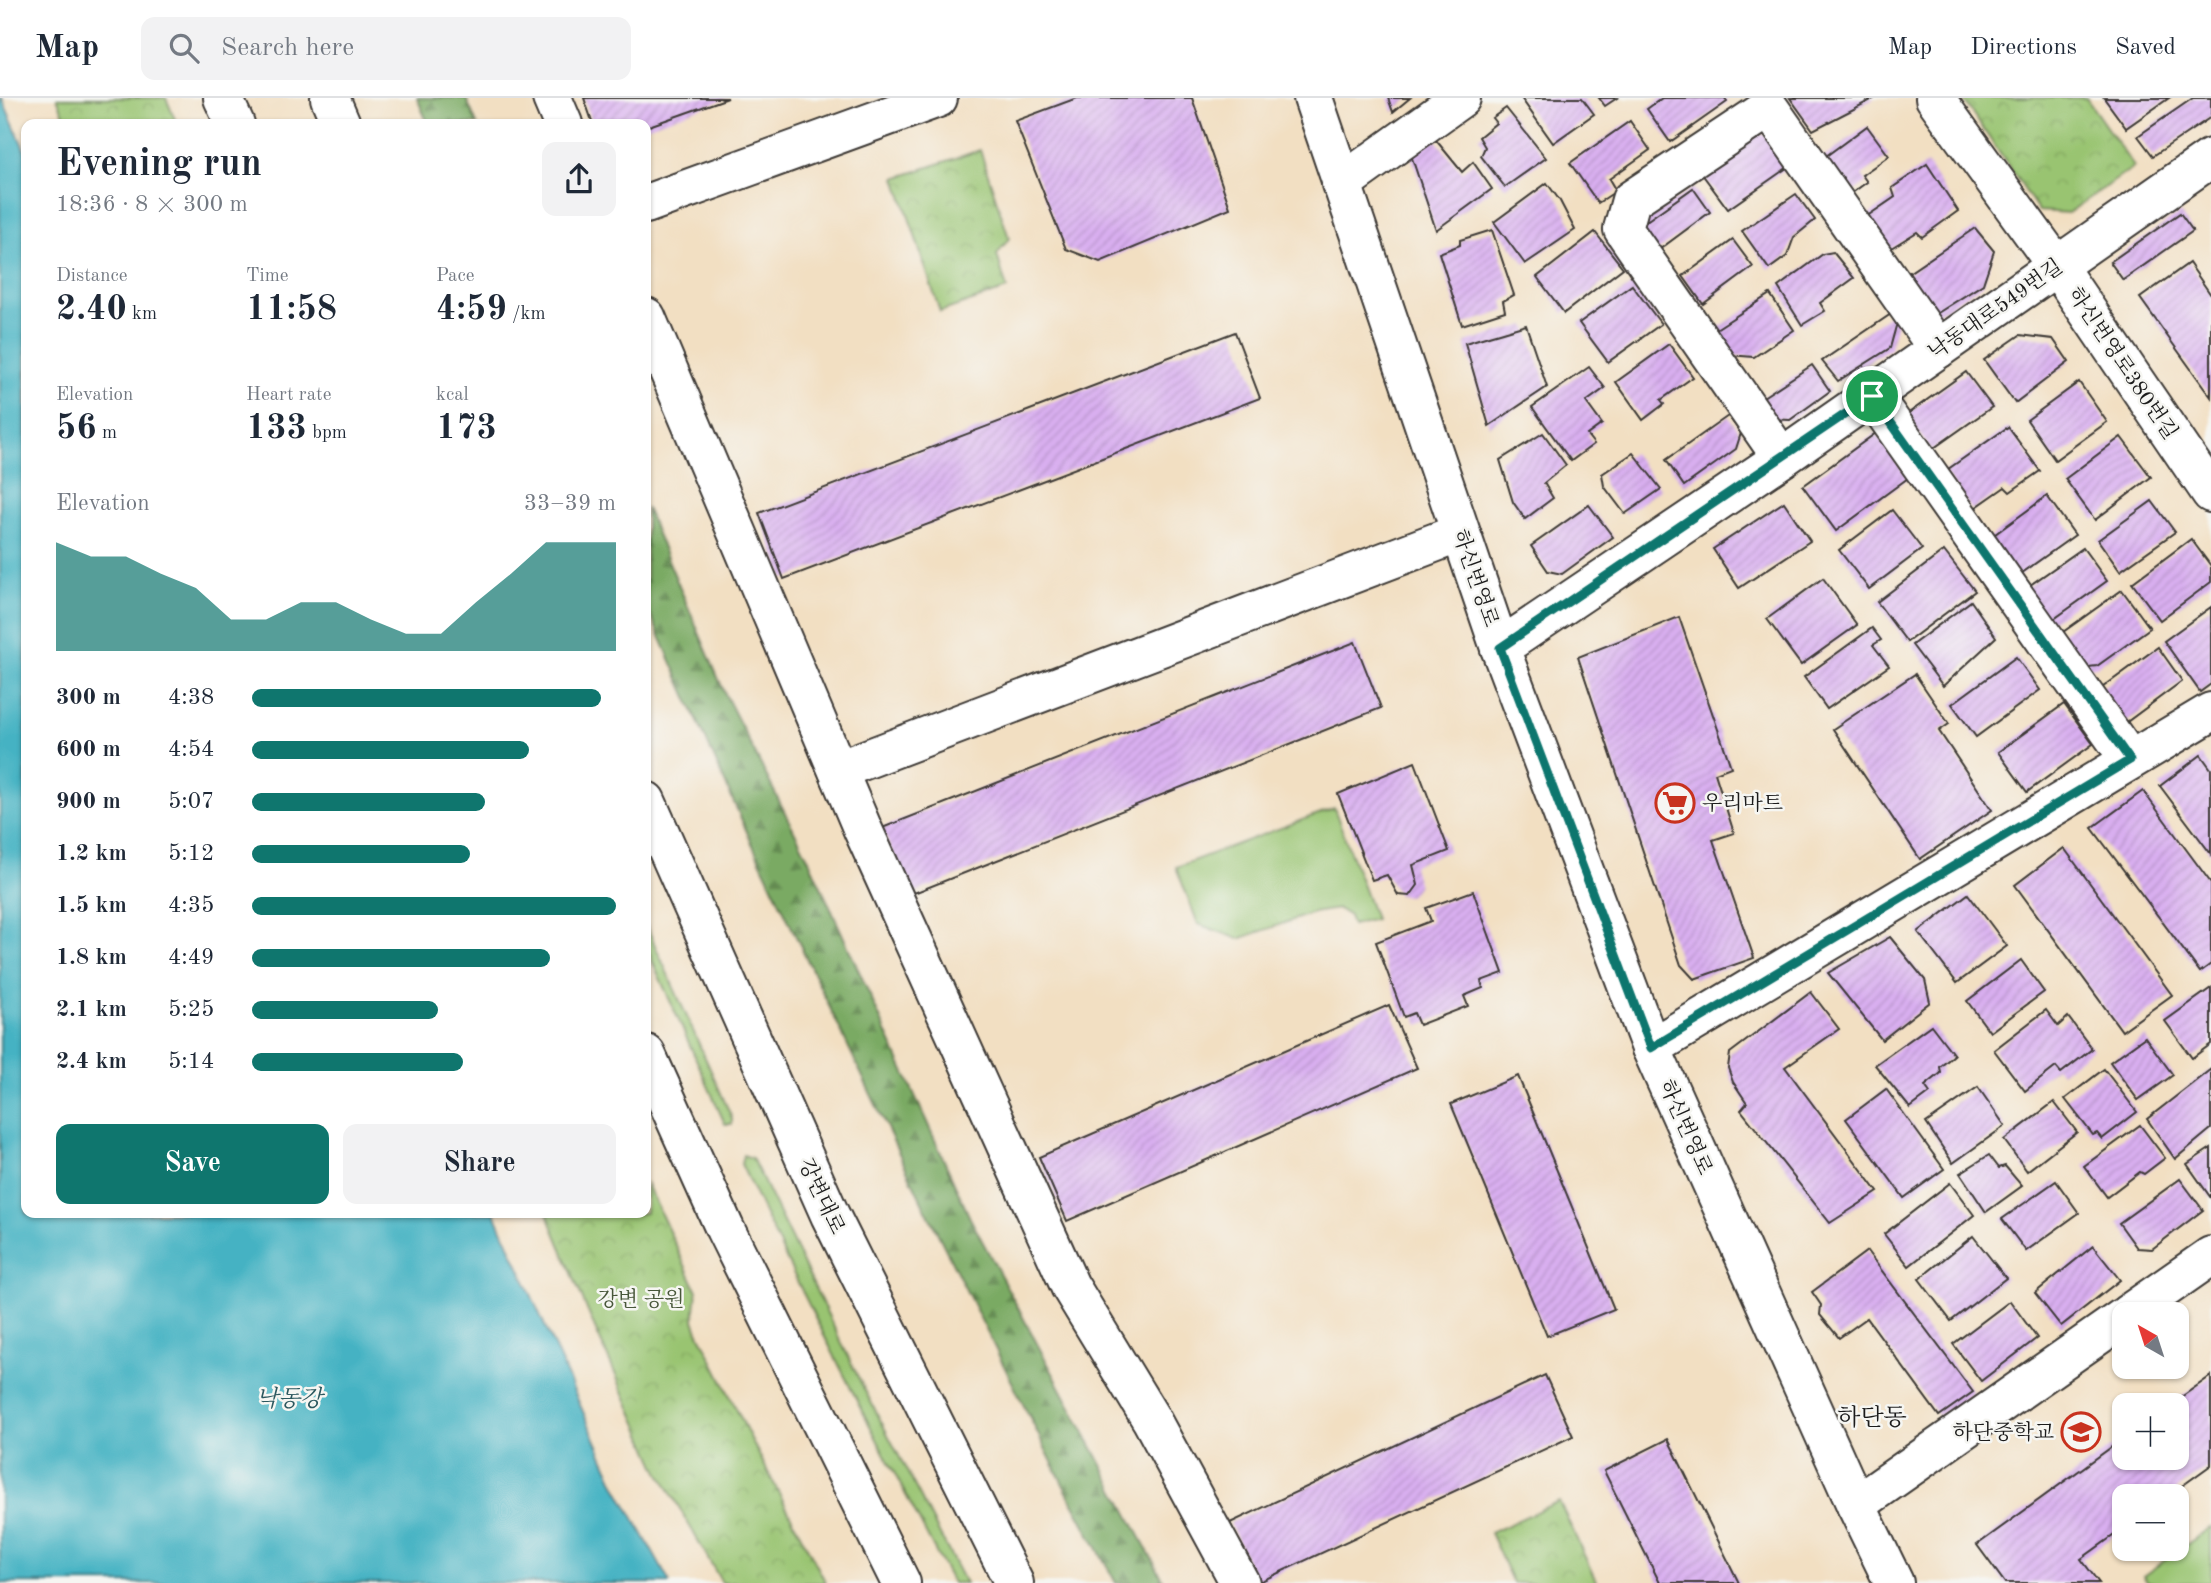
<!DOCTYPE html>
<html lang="en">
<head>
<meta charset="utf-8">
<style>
	:root { --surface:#fff; --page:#f2f2f3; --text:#1f2937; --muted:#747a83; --line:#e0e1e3; --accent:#0f766e }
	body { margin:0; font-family:"Old Standard TT","Noto Serif KR",serif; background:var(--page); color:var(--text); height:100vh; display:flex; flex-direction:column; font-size:26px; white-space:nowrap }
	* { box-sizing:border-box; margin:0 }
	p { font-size:23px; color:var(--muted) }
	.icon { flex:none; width:38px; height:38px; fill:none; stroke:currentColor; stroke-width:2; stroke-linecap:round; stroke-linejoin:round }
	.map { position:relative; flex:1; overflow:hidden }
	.details { position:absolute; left:21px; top:21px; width:630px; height:1099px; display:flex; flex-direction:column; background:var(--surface); border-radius:14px; box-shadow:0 2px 5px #0004 }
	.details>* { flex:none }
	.needle { width:46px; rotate:321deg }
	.controls { position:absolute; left:2112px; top:1204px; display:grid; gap:14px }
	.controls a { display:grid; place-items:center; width:77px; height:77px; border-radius:14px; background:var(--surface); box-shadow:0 2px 5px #0004; font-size:35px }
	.pin { position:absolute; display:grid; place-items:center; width:60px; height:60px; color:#fff; margin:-30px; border:4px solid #fff; border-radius:50%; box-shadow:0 2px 7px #0007 }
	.round { display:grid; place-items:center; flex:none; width:74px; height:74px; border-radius:14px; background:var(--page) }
	.overview { display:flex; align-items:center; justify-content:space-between; height:119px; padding:0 35px }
	h1 { font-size:38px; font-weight:600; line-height:52px }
	.metrics { display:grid; grid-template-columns:repeat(3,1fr); gap:10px; height:119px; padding:7px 35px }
	.metrics div { display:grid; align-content:center }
	.metrics b { font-size:35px; font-weight:600 }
	.metrics small { font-size:19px; font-weight:400 }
	.metrics p { font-size:19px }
	.chart { height:196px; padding:14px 35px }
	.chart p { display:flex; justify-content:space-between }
	.chart svg { width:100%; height:126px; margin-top:7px; fill:var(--accent); opacity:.7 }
	.primary-button { display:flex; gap:14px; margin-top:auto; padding:14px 35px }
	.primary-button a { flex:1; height:80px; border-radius:14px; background:var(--accent); color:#fff; font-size:28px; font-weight:600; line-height:80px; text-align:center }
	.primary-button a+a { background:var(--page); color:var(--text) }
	ul { padding:0 35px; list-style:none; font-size:23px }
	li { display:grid; grid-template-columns:112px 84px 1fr; align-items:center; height:52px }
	li i { height:18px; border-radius:9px; background:var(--accent) }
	header { display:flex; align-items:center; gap:42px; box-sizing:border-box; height:98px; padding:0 35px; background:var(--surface); border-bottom:2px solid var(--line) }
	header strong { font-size:33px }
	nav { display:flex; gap:38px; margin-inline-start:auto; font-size:24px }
	.search { width:490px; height:63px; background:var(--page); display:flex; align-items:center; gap:18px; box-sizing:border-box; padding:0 24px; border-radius:14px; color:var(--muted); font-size:26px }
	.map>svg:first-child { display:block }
	.grass { fill:#99c471; stroke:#5a7046; stroke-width:2 }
	.forest { fill:url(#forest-firs); stroke:#4b6340; stroke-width:2 }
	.park { fill:url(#park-crowns); stroke:#5a7046; stroke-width:2 }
	.water { fill:#45b2c3; stroke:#306770; stroke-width:2 }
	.building { fill:url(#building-hatch) }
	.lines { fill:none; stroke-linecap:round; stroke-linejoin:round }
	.minor-casing { stroke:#3c3935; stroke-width:42 }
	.major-casing { stroke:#3c3935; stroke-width:42 }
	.minor { stroke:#fff; stroke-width:38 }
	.major { stroke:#fff; stroke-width:38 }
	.route-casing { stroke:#fff; stroke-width:14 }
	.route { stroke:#0f766e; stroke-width:9 }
	.labels { text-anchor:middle; stroke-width:5; stroke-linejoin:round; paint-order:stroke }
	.street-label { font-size:21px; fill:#1c1c1c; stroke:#f6f6f2 }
	.poi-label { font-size:21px; fill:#1c1c1c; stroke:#f6f6f2; text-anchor:start }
	.park-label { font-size:21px; fill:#48573a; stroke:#f6f6f2 }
	.water-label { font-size:23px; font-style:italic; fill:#2c585f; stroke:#f6f6f2 }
	.quarter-label { font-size:24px; fill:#1c1c1c; stroke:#f6f6f2 }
</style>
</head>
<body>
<header>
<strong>Map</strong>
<div class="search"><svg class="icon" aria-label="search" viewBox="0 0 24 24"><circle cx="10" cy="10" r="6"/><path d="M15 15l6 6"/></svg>Search here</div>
<nav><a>Map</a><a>Directions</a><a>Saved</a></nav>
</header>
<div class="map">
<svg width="2211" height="1485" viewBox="0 0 2211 1485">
	<defs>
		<pattern id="forest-firs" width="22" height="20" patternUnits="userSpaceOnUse" patternTransform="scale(1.75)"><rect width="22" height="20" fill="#7aaa63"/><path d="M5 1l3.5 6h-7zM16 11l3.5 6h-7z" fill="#638a51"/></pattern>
		<pattern id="park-crowns" width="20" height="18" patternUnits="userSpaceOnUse" patternTransform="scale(1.75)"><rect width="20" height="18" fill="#99c471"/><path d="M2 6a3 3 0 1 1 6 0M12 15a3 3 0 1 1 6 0" fill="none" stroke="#83a861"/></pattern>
		<pattern id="building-hatch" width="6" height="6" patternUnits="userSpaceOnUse" patternTransform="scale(1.75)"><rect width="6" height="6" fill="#d9aff0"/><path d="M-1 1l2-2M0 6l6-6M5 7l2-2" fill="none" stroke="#ba96cd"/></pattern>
	</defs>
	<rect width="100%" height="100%" fill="#f6f6f2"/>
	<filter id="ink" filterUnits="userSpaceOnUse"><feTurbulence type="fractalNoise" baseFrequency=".0143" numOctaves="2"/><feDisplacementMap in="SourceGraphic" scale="14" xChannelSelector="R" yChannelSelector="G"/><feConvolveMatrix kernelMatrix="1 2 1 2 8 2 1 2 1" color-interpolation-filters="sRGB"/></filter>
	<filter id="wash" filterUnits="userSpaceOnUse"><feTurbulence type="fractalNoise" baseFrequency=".00686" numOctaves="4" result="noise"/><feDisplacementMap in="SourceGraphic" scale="28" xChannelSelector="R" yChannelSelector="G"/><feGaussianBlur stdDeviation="1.57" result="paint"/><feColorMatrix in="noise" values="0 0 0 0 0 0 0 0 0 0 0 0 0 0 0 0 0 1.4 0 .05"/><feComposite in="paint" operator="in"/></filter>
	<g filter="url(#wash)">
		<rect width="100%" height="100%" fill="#f2dfc2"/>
		<g class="grass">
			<polygon points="1334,710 1375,821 1352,827 1349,818 1338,811 1313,815 1239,841 1198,826 1176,769"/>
			<polygon points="646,827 732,1020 732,1026 725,1026 646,849"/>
			<path d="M743 1057 752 1060 858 1279 965 1485H952C879 1347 807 1208 741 1066Z"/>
			<polygon points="2211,1429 2211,1485 2148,1485 2143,1478"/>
		</g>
		<g class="forest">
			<polygon points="417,0 466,0 477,26 428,26"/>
			<polygon points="646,410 725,596 809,762 970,1120 1165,1485 1116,1485 1065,1390 923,1106 755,752 646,507"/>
		</g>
		<g class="park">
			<polygon points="57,0 166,0 177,26 68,26"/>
			<polygon points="1962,0 2086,0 2134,69 2068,115 2039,113"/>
			<polygon points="980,52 1009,140 997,157 1007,191 940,214 896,80"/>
			<polygon points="646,1084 697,1193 694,1222 698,1233 755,1349 826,1485 722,1485 658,1372 593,1226 547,1115 646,1115"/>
			<polygon points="1559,1403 1597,1485 1513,1485 1490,1435"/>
		</g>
		<polygon class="water" points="0,0 2,0 26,55 26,1115 495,1115 616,1388 670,1485 0,1485"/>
		<g id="blocks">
			<g class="building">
				<polygon points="584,0 728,0 646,29 646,26 593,26"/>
				<polygon points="1077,0 1192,0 1230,110 1100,164 1066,151 1015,23"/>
				<polygon points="1388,0 1410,0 1393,14"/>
				<polygon points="1521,0 1582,0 1594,16 1553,45"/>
				<polygon points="1599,0 1617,0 1605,8"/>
				<polygon points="1662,0 1725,0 1727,4 1670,44 1647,11"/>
				<polygon points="1790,0 1875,0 1813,32"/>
				<polygon points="2104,0 2169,0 2126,30"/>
				<polygon points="2193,0 2211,0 2211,19 2153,58 2138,38"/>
				<polygon points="1506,10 1546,60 1505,89 1481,58 1485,49 1479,39 1496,25 1492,20"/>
				<polygon points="1630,23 1650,52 1609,81 1616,93 1598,105 1570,65"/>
				<polygon points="1867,28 1889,58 1862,77 1867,84 1845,100 1818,64"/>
				<polygon points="1755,35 1770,39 1791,67 1728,111 1702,76"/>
				<polygon points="1435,41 1462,74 1473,64 1492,91 1436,132 1411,57"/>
				<polygon points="1927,66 1958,113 1922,139 1917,134 1883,155 1860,123 1895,99 1892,90"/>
				<polygon points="1547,85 1560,103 1575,132 1525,166 1494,124"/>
				<polygon points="1693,90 1710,114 1656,154 1638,129"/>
				<polygon points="1796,96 1815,122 1794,139 1787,158 1769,171 1742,133"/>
				<polygon points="2180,115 2193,133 2123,182 2110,164"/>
				<polygon points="1975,130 1994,153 1983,186 1933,218 1897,183"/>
				<polygon points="1492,132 1514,197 1503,203 1505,213 1462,227 1439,155 1460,147 1460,142"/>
				<polygon points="1595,134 1623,170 1564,215 1537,179"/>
				<polygon points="1733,142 1753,169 1703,206 1683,178"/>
				<polygon points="1833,154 1854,180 1820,205 1825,213 1802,227 1778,189 1823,156"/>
				<polygon points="2189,165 2211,197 2211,299 2140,200"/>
				<polygon points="1632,187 1661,226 1608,264 1579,225"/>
				<polygon points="1770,196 1794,232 1754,259 1729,257 1713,233"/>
				<polygon points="1891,216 1898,221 1890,250 1838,283 1822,263"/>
				<polygon points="1526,227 1547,289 1489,328 1465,245"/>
				<polygon points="1235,234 1260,300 784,481 759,415"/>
				<polygon points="2020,237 2053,241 2069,264 2015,305 1984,262"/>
				<polygon points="1669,246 1693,279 1661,302 1664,306 1643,322 1616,284"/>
				<polygon points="1812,267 1830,293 1790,322 1771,321 1760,301"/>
				<polygon points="1589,269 1605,290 1586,304 1602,326 1587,337 1594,346 1571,363 1532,309"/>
				<polygon points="1966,274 1992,309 1931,352 1906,317"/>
				<polygon points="2079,284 2107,324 2055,362 2027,322"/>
				<polygon points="1728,318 1741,335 1736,351 1684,388 1666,362"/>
				<polygon points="2008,329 2040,373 2010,394 2005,389 1972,412 1944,374"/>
				<polygon points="1543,335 1566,367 1544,385 1553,400 1525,421 1513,404 1500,362"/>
				<polygon points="1876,335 1908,380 1836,433 1803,388"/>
				<polygon points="2121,339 2151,379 2095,422 2065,381"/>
				<polygon points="1633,355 1661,391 1625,416 1604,388 1602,376"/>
				<polygon points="2047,398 2075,437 2015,480 1987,442"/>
				<polygon points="2152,403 2175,434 2120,473 2098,442"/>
				<polygon points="1784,404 1810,443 1739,490 1713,451"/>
				<polygon points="1589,407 1613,439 1562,476 1548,473 1531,448"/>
				<polygon points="1892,412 1922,451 1869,491 1839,452"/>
				<polygon points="2191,441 2211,468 2211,484 2160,522 2132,485"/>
				<polygon points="2083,450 2107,483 2047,526 2023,492"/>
				<polygon points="1944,453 1975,493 1907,544 1877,504"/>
				<polygon points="1823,480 1857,527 1801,567 1767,521"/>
				<polygon points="2122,492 2150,530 2097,568 2079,570 2056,539"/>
				<polygon points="1971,503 1996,539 1943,588 1912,547"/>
				<polygon points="2211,509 2211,586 2200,594 2164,543"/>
				<polygon points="1679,519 1731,669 1715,675 1734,735 1713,742 1754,860 1694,881 1681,867 1578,559"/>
				<polygon points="1872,530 1881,542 1873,547 1889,568 1827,611 1804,579"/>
				<polygon points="1355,544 1381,610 909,797 882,730"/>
				<polygon points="2158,549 2182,583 2120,629 2095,595"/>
				<polygon points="2016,559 2040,592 1976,639 1952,606"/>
				<polygon points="1915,576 1949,626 1939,633 1992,712 1920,761 1833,631"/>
				<polygon points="2064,606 2093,646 2027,694 1998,654"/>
				<polygon points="2201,657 2211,671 2211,756 2160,688"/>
				<polygon points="1415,664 1449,753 1413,767 1418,787 1410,798 1398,797 1387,777 1372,782 1338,696"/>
				<polygon points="2143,693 2211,785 2211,866 2200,874 2092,730"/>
				<polygon points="2064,750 2172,897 2122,933 2015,787"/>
				<polygon points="1473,793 1503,875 1481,883 1483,890 1464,898 1468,908 1419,927 1414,915 1404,919 1376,844 1431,823 1426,810"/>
				<polygon points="1968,796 2007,848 1957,885 1918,834"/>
				<polygon points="1890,839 1925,882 1930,904 1882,942 1828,875"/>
				<polygon points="2021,862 2044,894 1990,934 1967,903"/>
				<polygon points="2211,890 2211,946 2192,960 2165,923"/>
				<polygon points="1811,894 1839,931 1785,969 1878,1094 1830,1125 1741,1012 1747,1005 1733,984 1728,970 1730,955"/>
				<polygon points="1389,907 1417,970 1067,1123 1039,1059"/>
				<polygon points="2046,912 2058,928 2068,919 2092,951 2061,975 2056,969 2025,993 1994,952"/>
				<polygon points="1931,927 1954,957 1940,969 1941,975 1925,988 1930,995 1910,1010 1875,967"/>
				<polygon points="2145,939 2173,977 2138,1002 2110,964"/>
				<polygon points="2104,971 2137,1014 2102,1041 2097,1035 2093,1037 2065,1001"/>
				<polygon points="2211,971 2211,1031 2175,1061 2147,1021"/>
				<polygon points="1518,978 1614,1211 1547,1238 1451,1006"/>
				<polygon points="1978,989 2005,1028 1953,1065 1926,1025"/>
				<polygon points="1886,991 1944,1071 1904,1100 1846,1021"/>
				<polygon points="2054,1004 2077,1034 2027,1073 2004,1042"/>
				<polygon points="2140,1027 2165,1060 2144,1076 2140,1074 2107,1099 2084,1068"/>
				<polygon points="2211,1050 2211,1100 2187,1066"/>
				<polygon points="1989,1057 1999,1070 2005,1068 2022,1088 1986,1114 1960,1075"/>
				<polygon points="2180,1081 2203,1112 2152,1151 2137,1150 2119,1125"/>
				<polygon points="2056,1083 2079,1115 2026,1153 2002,1121"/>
				<polygon points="1950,1085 1974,1117 1909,1168 1884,1136"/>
				<polygon points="1973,1138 2006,1180 1951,1223 1919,1181"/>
				<polygon points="2093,1148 2120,1182 2061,1228 2035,1195"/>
				<polygon points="1867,1153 1973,1294 1939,1318 1867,1220 1839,1240 1820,1217 1821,1207 1812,1194"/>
				<polygon points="2010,1203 2037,1240 1981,1283 1953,1246"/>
				<polygon points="1545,1277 1573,1338 1257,1485 1230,1425"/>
				<polygon points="2211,1278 2211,1367 2168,1398 2124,1398 2124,1430 2081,1461 2099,1485 2005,1485 1977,1447 2124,1340 2124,1360 2177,1360 2177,1307 2170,1307"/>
				<polygon points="1668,1341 1739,1485 1660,1485 1604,1373"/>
			</g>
		</g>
	</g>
	<g filter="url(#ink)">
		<use href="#blocks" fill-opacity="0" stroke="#3c3935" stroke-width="2"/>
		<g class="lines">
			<g class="minor-casing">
				<g id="minor">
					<polyline points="552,0 563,26"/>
					<polyline points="1313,0 1500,550 1651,950 1856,1407 1894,1485"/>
					<polyline points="1935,0 2056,167 2211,395"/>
					<polyline points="1341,86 1461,0"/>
					<polyline points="646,106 938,0"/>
					<polyline points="646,219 863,732 1070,1188 1151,1321 1240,1485"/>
					<polyline points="1872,297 2130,662"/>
					<polyline points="1782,360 1623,131 1631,102 1769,10 1938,251"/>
					<polyline points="1500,550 1782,360 2211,60"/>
					<polyline points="838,672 1460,435"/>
					<polyline points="1651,950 2211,614"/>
					<polyline points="2128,1216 2211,1158"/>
					<polyline points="1856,1407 2124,1219"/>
				</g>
			</g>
			<g class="major-casing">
				<g id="major">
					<polyline points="223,0 235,26"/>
					<polyline points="330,0 341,26"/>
					<polyline points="646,703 830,1117 1014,1485"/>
					<polyline points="646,956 725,1131 901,1485"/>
				</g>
			</g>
			<use href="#minor" class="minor"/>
			<use href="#major" class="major"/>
		</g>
	</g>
	<g class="lines" filter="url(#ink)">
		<g class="route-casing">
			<polygon id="route" points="1872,298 2130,662 1651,950 1500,550"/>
		</g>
		<use href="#route" class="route"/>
	</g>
	<defs>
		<g id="supermarket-ring" transform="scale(2.0125)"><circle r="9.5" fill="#f6f6f2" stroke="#c8321e" stroke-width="1.5"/><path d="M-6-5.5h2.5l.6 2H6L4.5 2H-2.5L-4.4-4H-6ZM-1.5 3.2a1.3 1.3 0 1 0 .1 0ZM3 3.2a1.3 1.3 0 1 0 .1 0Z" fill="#c8321e"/></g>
		<g id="school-ring" transform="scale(2.0125)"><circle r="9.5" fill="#f6f6f2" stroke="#c8321e" stroke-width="1.5"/><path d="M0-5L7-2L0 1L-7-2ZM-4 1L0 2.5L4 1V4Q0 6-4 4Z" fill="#c8321e"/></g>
	</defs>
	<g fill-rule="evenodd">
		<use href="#supermarket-ring" x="1675" y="705"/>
		<use href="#school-ring" x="2081" y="1334"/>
	</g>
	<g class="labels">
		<g class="street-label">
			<text transform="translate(1995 211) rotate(-35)" y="7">낙동대로549번길</text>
			<text transform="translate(2123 265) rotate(56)" y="7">하신번영로380번길</text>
			<text transform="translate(1476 480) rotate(71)" y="7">하신번영로</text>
			<text transform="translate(1686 1029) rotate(66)" y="7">하신번영로</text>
			<text transform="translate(822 1098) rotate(65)" y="7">강변대로</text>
		</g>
		<g class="poi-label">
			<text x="1702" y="712">우리마트</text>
			<text x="2054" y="1341" text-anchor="end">하단중학교</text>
		</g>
		<g class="park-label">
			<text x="641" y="1208">강변 공원</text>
		</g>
		<g class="water-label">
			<text x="289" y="1308">낙동강</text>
		</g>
		<g class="quarter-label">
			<text x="1872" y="1327">하단동</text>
		</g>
	</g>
</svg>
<div class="controls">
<a><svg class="needle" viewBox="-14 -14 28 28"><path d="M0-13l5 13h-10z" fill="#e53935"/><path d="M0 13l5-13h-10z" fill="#747a83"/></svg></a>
<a>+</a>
<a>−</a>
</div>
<div class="pin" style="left:1872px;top:298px;background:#1e9e55"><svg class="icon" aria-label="arrive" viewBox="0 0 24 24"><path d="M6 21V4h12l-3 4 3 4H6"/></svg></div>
<section class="details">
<div class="overview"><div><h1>Evening run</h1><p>18:36 · 8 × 300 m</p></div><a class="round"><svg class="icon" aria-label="share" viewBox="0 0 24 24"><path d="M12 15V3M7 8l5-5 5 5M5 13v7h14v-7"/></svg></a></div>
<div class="metrics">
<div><p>Distance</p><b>2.40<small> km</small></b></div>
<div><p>Time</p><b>11:58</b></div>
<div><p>Pace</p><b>4:59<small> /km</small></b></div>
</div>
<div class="metrics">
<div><p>Elevation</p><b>56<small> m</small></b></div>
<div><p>Heart rate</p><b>133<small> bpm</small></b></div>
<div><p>kcal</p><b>173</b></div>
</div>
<div class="chart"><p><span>Elevation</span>33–39 m</p>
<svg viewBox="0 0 160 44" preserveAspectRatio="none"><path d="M0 44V6L10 11L20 11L30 17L40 22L50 33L60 33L70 27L80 27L90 33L100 38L110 38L120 27L130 17L140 6L150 6L160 6V44z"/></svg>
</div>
<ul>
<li><b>300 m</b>4:38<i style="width:96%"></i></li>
<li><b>600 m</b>4:54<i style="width:76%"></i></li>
<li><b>900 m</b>5:07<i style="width:64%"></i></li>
<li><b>1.2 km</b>5:12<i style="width:60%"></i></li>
<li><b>1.5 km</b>4:35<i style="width:100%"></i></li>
<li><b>1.8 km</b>4:49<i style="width:82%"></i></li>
<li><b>2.1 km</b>5:25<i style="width:51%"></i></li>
<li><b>2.4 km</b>5:14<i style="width:58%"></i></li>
</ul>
<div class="primary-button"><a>Save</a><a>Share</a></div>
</section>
</div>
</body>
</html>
